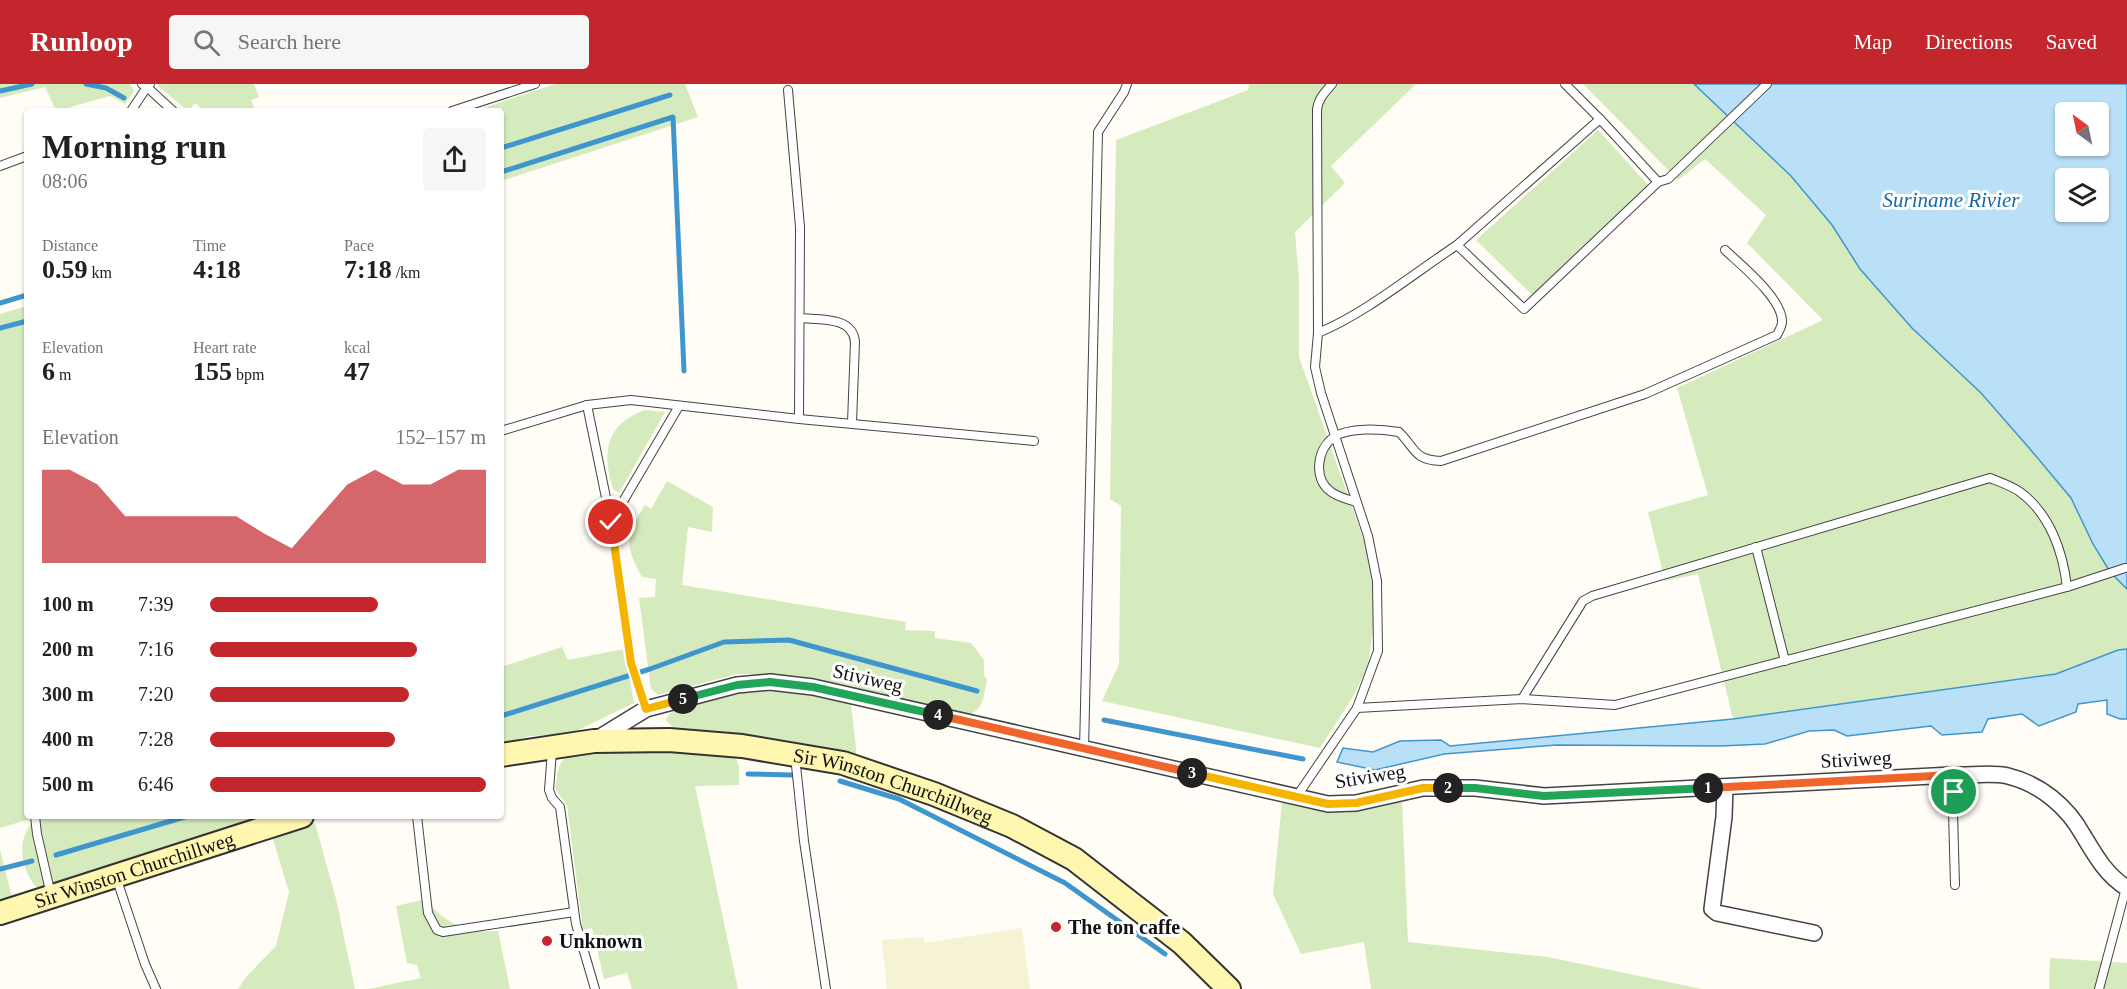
<!DOCTYPE html>
<html lang="en">
<head>
<meta charset="utf-8">
<style>
	:root { --surface:#fff; --page:#f6f6f6; --text:#202124; --muted:#757577; --accent:#c4262e }
	body { margin:0; font-family:Georgia,serif; background:var(--page); color:var(--text); height:100vh; display:flex; flex-direction:column; font-size:22px; white-space:nowrap }
	* { box-sizing:border-box; margin:0 }
	p { font-size:20px; color:var(--muted) }
	.icon { flex:none; width:33px; height:33px; fill:none; stroke:currentColor; stroke-width:2; stroke-linecap:round; stroke-linejoin:round }
	.map { position:relative; flex:1; overflow:hidden }
	.drawer { position:absolute; left:24px; top:24px; width:480px; height:711px; display:flex; flex-direction:column; background:var(--surface); border-radius:6px; box-shadow:0 2px 4px #0004 }
	.drawer>* { flex:none }
	.needle { width:39px; rotate:327deg }
	.fabs { position:absolute; left:2055px; top:18px; display:grid; gap:12px }
	.fabs a { display:grid; place-items:center; width:54px; height:54px; border-radius:6px; background:var(--surface); box-shadow:0 2px 4px #0004; font-size:30px }
	.pin { position:absolute; display:grid; place-items:center; width:51px; height:51px; color:#fff; margin:-26px; border:3px solid #fff; border-radius:50%; box-shadow:0 2px 6px #0007 }
	.km { position:absolute; width:30px; height:30px; margin:-15px; border-radius:50%; background:#222; color:#fff; font-size:16px; line-height:30px; text-align:center }
	.round { display:grid; place-items:center; flex:none; width:63px; height:63px; border-radius:6px; background:var(--page) }
	.head { display:flex; align-items:center; justify-content:space-between; height:102px; padding:0 18px }
	h1 { font-size:33px; font-weight:700; line-height:45px }
	.figures { display:grid; grid-template-columns:repeat(3,1fr); gap:9px; height:102px; padding:6px 18px }
	.figures div { display:grid; align-content:center }
	.figures b { font-size:26px; font-weight:700 }
	.figures small { font-size:16px; font-weight:400 }
	.figures p { font-size:16px }
	.chart { height:168px; padding:12px 18px }
	.chart p { display:flex; justify-content:space-between }
	.chart svg { width:100%; height:108px; margin-top:6px; fill:var(--accent); opacity:.7 }
	ul { padding:0 18px; list-style:none; font-size:20px }
	li { display:grid; grid-template-columns:96px 72px 1fr; align-items:center; height:45px }
	li i { height:15px; border-radius:8px; background:var(--accent) }
	header { display:flex; align-items:center; gap:36px; box-sizing:border-box; height:84px; padding:0 30px; background:var(--accent); color:#fff }
	header strong { font-size:28px }
	nav { display:flex; gap:33px; margin-inline-start:auto; font-size:21px }
	.search { width:420px; height:54px; background:var(--page); display:flex; align-items:center; gap:15px; box-sizing:border-box; padding:0 21px; border-radius:6px; color:var(--muted); font-size:22px }
	.map>svg:first-child { display:block }
	.farmland { fill:#f6f3d4 }
	.green { fill:#d5ebbd }
	.water { fill:#b9e0f7; stroke:#3f96cf; stroke-width:1.5; fill-rule:evenodd }
	.lines { fill:none; stroke-linecap:round; stroke-linejoin:round }
	.stream { stroke:#3f96cf; stroke-width:5 }
	.lane-casing { stroke:#444; stroke-width:10 }
	.street-casing { stroke:#444; stroke-width:18 }
	.secondary-casing { stroke:#333; stroke-width:26 }
	.lane { stroke:#fff; stroke-width:8 }
	.street { stroke:#fff; stroke-width:15 }
	.secondary { stroke:#fff6b0; stroke-width:22 }
	.split-1-casing { stroke:#fff; stroke-width:12 }
	.split-2-casing { stroke:#fff; stroke-width:12 }
	.split-3-casing { stroke:#fff; stroke-width:12 }
	.split-4-casing { stroke:#fff; stroke-width:12 }
	.split-5-casing { stroke:#fff; stroke-width:12 }
	.split-6-casing { stroke:#fff; stroke-width:12 }
	.split-1 { stroke:#f0652b; stroke-width:8 }
	.split-2 { stroke:#22a559; stroke-width:8 }
	.split-3 { stroke:#f5b400; stroke-width:8 }
	.split-4 { stroke:#f0652b; stroke-width:8 }
	.split-5 { stroke:#22a559; stroke-width:8 }
	.split-6 { stroke:#f5b400; stroke-width:8 }
	.poi-dot { fill:#c4262e; stroke:#fff; stroke-width:2 }
	.labels { text-anchor:middle; stroke-width:6; stroke-linejoin:round; paint-order:stroke }
	.street-label { font-size:20px; fill:#111; stroke:#fff }
	.poi-label { font-size:20px; font-weight:bold; fill:#111; stroke:#fff; text-anchor:start }
	.water-label { font-size:21px; font-style:italic; fill:#1768a6; stroke:#fff }
</style>
</head>
<body>
<header>
<strong>Runloop</strong>
<div class="search"><svg class="icon" aria-label="search" viewBox="0 0 24 24"><circle cx="10" cy="10" r="6"/><path d="M15 15l6 6"/></svg>Search here</div>
<nav><a>Map</a><a>Directions</a><a>Saved</a></nav>
</header>
<div class="map">
<svg width="2127" height="905" viewBox="0 0 2127 905">
	<rect width="100%" height="100%" fill="#fffdf5"/>
	<polygon class="farmland" points="1022,844 1030,905 887,905 882,856 923,853 925,859"/>
	<g class="green">
		<polygon points="0,0 130,0 134,7 125,20 110,12 56,27 45,3 0,14"/>
		<polygon points="159,0 254,0 259,13 251,16 255,27 204,27 195,19 188,27 157,1"/>
		<polygon points="555,0 685,0 698,33 501,97 501,27 474,27"/>
		<polygon points="1249,0 1416,0 1331,82 1345,99 1295,148 1299,196 1299,273 1364,457 1373,502 1373,544 1368,582 1354,611 1320,664 1102,617 1119,580 1121,422 1110,415 1116,56 1248,6"/>
		<polygon points="1583,0 1694,0 1791,92 1832,141 1860,185 1912,244 1981,309 2030,365 2071,414 2093,460 2110,488 2127,505 2127,565 2118,566 2056,590 1733,635 1698,490 1665,497 1648,428 1708,411 1677,304 1823,236 1747,159 1766,131 1705,75 1678,96"/>
		<polygon points="1598,46 1650,103 1533,212 1476,156"/>
		<path d="M27 222V732H273L44 804 36 803C26 791 20 773 23 757 25 749 30 741 33 734L0 744V230Z"/>
		<path d="M645 326 665 328 619 409 613 405C601 368 606 340 645 326Z"/>
		<path d="M667 397 713 423 712 448 688 443 682 501 906 538 905 546 935 547V554L971 559 984 576V591L987 596C984 610 984 627 967 631L799 593 765 590H737L658 611 651 605 639 514 655 513 656 495 642 493C624 460 625 452 645 421L651 425Z"/>
		<polygon points="562,563 568,576 624,565 634,619 570,650 530,652 501,660 501,583"/>
		<path d="M763 606 789 607 851 619 857 674 681 647 673 644 666 636C671 616 744 607 763 606Z"/>
		<path d="M662 666 735 672 739 682V701L695 702 738 905H632L627 889 604 895 592 844 583 846 567 722 555 704C558 690 557 676 571 670Z"/>
		<polygon points="1402,717 1408,858 1548,873 1702,905 1371,905 1364,858 1301,870 1273,810 1282,718 1345,729"/>
		<polygon points="315,739 336,815 355,905 238,905 246,893 276,862 289,808 272,752"/>
		<polygon points="0,766 12,814 0,818"/>
		<path d="M426 815C443 839 468 850 498 847L510 905H368L421 894 417 881 407 879 396 822Z"/>
		<polygon points="2050,874 2127,879 2127,905 2049,905"/>
	</g>
	<g class="water">
		<path d="M1694 0H2127V505L2110 488 2093 460 2071 414 2030 365 1981 309 1912 244 1860 185 1832 141 1791 92ZM2066 28H2098V62H2066ZM2066 94H2098V128H2066Z"/>
		<polygon points="2127,565 2127,635 2120,635 2107,630 2107,616 2078,620 2076,628 2039,642 2022,630 1988,635 1982,648 1942,651 1931,642 1847,652 1834,646 1809,647 1765,660 1721,662 1556,661 1444,670 1375,686 1337,678 1343,664 1373,668 1400,657 1441,656 1450,662 1733,635 2056,590 2118,566"/>
	</g>
	<g class="lines">
		<g class="stream">
			<polyline points="86,0 106,4 124,14"/>
			<polyline points="0,7 32,0"/>
			<polyline points="501,64 670,11"/>
			<polyline points="501,88 673,33 684,287"/>
			<polyline points="0,219 27,211"/>
			<polyline points="0,244 27,237"/>
			<polyline points="501,632 650,585 724,558 789,556 977,607"/>
			<polyline points="1104,636 1303,675"/>
			<polyline points="748,690 792,691"/>
			<polyline points="840,697 899,715 1065,799 1165,870"/>
			<polyline points="56,771 188,732"/>
			<polyline points="0,785 32,777"/>
		</g>
		<g class="lane-casing">
			<g id="lane">
				<polyline points="150,0 147,3 173,27"/>
				<polyline points="1565,0 1600,35"/>
				<polyline points="788,6 800,143 799,335"/>
				<polyline points="131,27 147,3 142,0"/>
				<polyline points="452,27 535,0"/>
				<polyline points="0,82 27,72"/>
				<polyline points="1457,161 1600,35 1658,98"/>
				<path d="M800 234C819 236 853 232 855 258L852 339"/>
				<path d="M1318 249 1317 26C1318 15 1325 8 1332 0"/>
				<polyline points="587,321 611,438 631,579 646,625"/>
				<polyline points="501,347 587,321 631,316 799,335 1034,357"/>
				<path d="M1356 418C1348 415 1337 413 1330 407 1313 394 1317 365 1334 353 1349 343 1381 345 1399 348 1416 365 1414 376 1441 377L1645 310 1777 251C1779 247 1782 242 1782 238 1783 215 1741 181 1725 166"/>
				<polyline points="611,438 679,322"/>
				<polyline points="1756,463 1785,577"/>
				<path d="M1522 615 1583 517 1592 512 1990 394C2000 398 2012 402 2020 408 2050 430 2063 468 2067 503"/>
				<polyline points="1357,624 1522,615 1615,621 2067,503 2125,484"/>
				<polyline points="1084,666 1098,48 1124,8 1127,0"/>
				<polyline points="552,667 549,706 552,714 560,723 576,840 595,905"/>
				<polyline points="795,672 804,757 826,905"/>
				<polyline points="1952,691 1955,801"/>
				<path d="M1297 712 1357 624 1378 567 1377 497 1368 452 1321 309 1315 283 1318 249C1366 229 1413 190 1457 161L1524 225 1658 98 1668 95 1767 0"/>
				<polyline points="35,732 37,750 51,811"/>
				<polyline points="417,732 428,829 437,846 443,848 574,828"/>
				<polyline points="116,793 145,880 156,905"/>
				<polyline points="2099,905 2126,804"/>
			</g>
		</g>
		<g class="street-casing">
			<g id="street">
				<path d="M597 655 646 625 737 601 770 598 813 603 1328 720 1356 719 1423 704H1475L1544 712 1952 691C1969 692 1991 688 2008 692 2040 700 2067 722 2083 751 2095 771 2106 791 2127 804"/>
				<polyline points="1725,703 1724,733 1712,825 1717,829 1814,849"/>
			</g>
		</g>
		<g class="secondary-casing">
			<g id="secondary">
				<path id="s1" d="M501 671 594 657 669 656 742 662 843 679 934 710 1012 742 1074 775 1182 859 1229 905"/>
				<path id="s2" d="M0 829 302 732"/>
			</g>
		</g>
		<use href="#lane" class="lane"/>
		<use href="#street" class="street"/>
		<use href="#secondary" class="secondary"/>
	</g>
	<g class="lines">
		<g class="split-1-casing">
			<polyline id="split-1" points="1708,704 1952,691 1954,708"/>
		</g>
		<g class="split-2-casing">
			<polyline id="split-2" points="1448,704 1475,704 1544,712 1708,704"/>
		</g>
		<g class="split-3-casing">
			<polyline id="split-3" points="1192,689 1328,720 1356,719 1423,704 1448,704"/>
		</g>
		<g class="split-4-casing">
			<polyline id="split-4" points="938,631 1192,689"/>
		</g>
		<g class="split-5-casing">
			<polyline id="split-5" points="683,615 737,601 770,598 813,603 938,631"/>
		</g>
		<g class="split-6-casing">
			<polyline id="split-6" points="611,438 631,579 646,625 683,615"/>
		</g>
		<use href="#split-1" class="split-1"/>
		<use href="#split-2" class="split-2"/>
		<use href="#split-3" class="split-3"/>
		<use href="#split-4" class="split-4"/>
		<use href="#split-5" class="split-5"/>
		<use href="#split-6" class="split-6"/>
	</g>
	<g class="poi-dot">
		<circle cx="1056" cy="843" r="6"/>
		<circle cx="547" cy="857" r="6"/>
	</g>
	<g class="labels">
		<g class="street-label">
			<text transform="translate(868 594) rotate(13)" y="7">Stiviweg</text>
			<text transform="translate(1856 675) rotate(-3)" y="7">Stiviweg</text>
			<text transform="translate(1370 692) rotate(-9)" y="7">Stiviweg</text>
			<text dy="7" stroke="none"><textPath href="#s1" startOffset="399">Sir Winston Churchillweg</textPath></text>
			<text dy="7" stroke="none"><textPath href="#s2" startOffset="141">Sir Winston Churchillweg</textPath></text>
		</g>
		<g class="poi-label">
			<text x="1068" y="850">The ton caffe</text>
			<text x="559" y="864">Unknown</text>
		</g>
		<g class="water-label">
			<text x="1951" y="123">Suriname Rivier</text>
		</g>
	</g>
</svg>
<div class="fabs">
<a><svg class="needle" viewBox="-14 -14 28 28"><path d="M0-13l5 13h-10z" fill="#e53935"/><path d="M0 13l5-13h-10z" fill="#757577"/></svg></a>
<a><svg class="icon" aria-label="layers" viewBox="0 0 24 24"><path d="M12 4l9 5-9 5-9-5zM3 14l9 5 9-5"/></svg></a>
</div>
<div class="pin" style="left:1954px;top:708px;background:#1e9e55"><svg class="icon" aria-label="arrive" viewBox="0 0 24 24"><path d="M6 21V4h12l-3 4 3 4H6"/></svg></div>
<div class="pin" style="left:611px;top:438px;background:#d93025"><svg class="icon" aria-label="check" viewBox="0 0 24 24"><path d="M5 12l5 5 9-10"/></svg></div>
<b class="km" style="left:1708px;top:704px">1</b>
<b class="km" style="left:1448px;top:704px">2</b>
<b class="km" style="left:1192px;top:689px">3</b>
<b class="km" style="left:938px;top:631px">4</b>
<b class="km" style="left:683px;top:615px">5</b>
<section class="drawer">
<div class="head"><div><h1>Morning run</h1><p>08:06</p></div><a class="round"><svg class="icon" aria-label="share" viewBox="0 0 24 24"><path d="M12 15V3M7 8l5-5 5 5M5 13v7h14v-7"/></svg></a></div>
<div class="figures">
<div><p>Distance</p><b>0.59<small> km</small></b></div>
<div><p>Time</p><b>4:18</b></div>
<div><p>Pace</p><b>7:18<small> /km</small></b></div>
</div>
<div class="figures">
<div><p>Elevation</p><b>6<small> m</small></b></div>
<div><p>Heart rate</p><b>155<small> bpm</small></b></div>
<div><p>kcal</p><b>47</b></div>
</div>
<div class="chart"><p><span>Elevation</span>152–157 m</p>
<svg viewBox="0 0 160 44" preserveAspectRatio="none"><path d="M0 44V6L10 6L20 12L30 25L40 25L50 25L60 25L70 25L80 32L90 38L100 25L110 12L120 6L130 12L140 12L150 6L160 6V44z"/></svg>
</div>
<ul>
<li><b>100 m</b>7:39<i style="width:61%"></i></li>
<li><b>200 m</b>7:16<i style="width:75%"></i></li>
<li><b>300 m</b>7:20<i style="width:72%"></i></li>
<li><b>400 m</b>7:28<i style="width:67%"></i></li>
<li><b>500 m</b>6:46<i style="width:100%"></i></li>
</ul>
</section>
</div>
</body>
</html>
